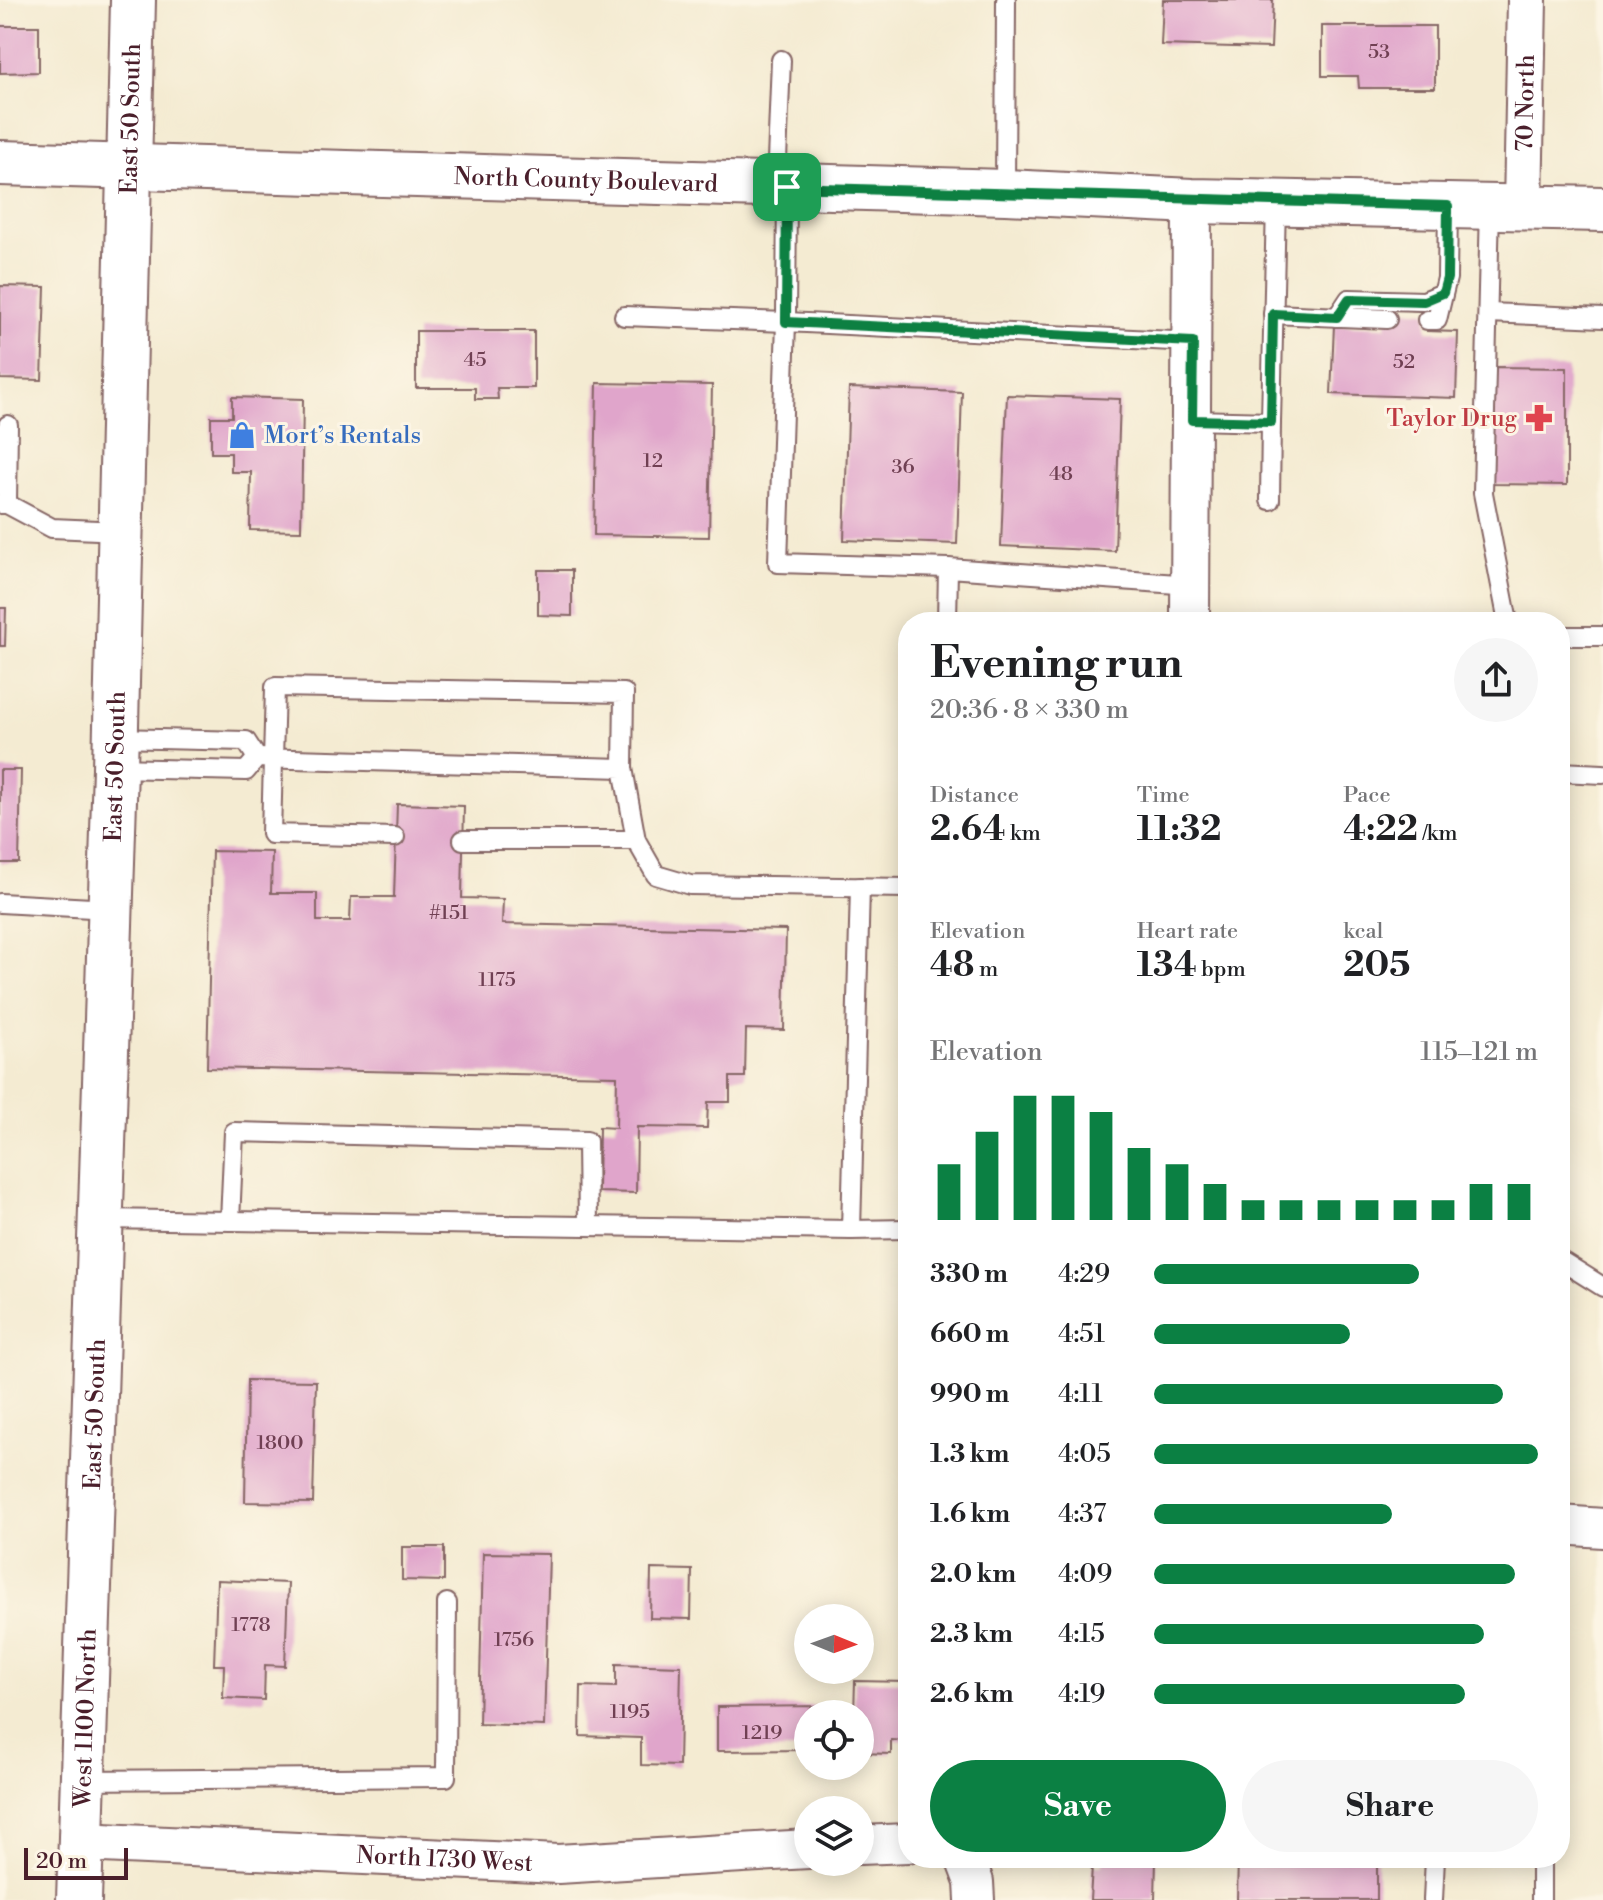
<!DOCTYPE html>
<html lang="en">
<head>
<meta charset="utf-8">
<style>
	:root { --surface:#fff; --page:#f6f6f6; --text:#202124; --muted:#757577; --accent:#0b8043 }
	body { margin:0; font-family:"Libre Bodoni",serif; background:var(--page); color:var(--text); height:100vh; display:flex; flex-direction:column; font-size:30px; white-space:nowrap }
	* { box-sizing:border-box; margin:0 }
	p { font-size:26px; color:var(--muted) }
	.icon { flex:none; width:44px; height:44px; fill:none; stroke:currentColor; stroke-width:2; stroke-linecap:round; stroke-linejoin:round }
	.map { position:relative; flex:1; overflow:hidden }
	.sheet { position:absolute; left:898px; top:612px; width:672px; height:1256px; display:flex; flex-direction:column; background:var(--surface); border-radius:32px; box-shadow:0 4px 20px #0003 }
	.sheet>* { flex:none }
	.needle { width:52px; rotate:91deg }
	.fabs { position:absolute; left:794px; top:1604px; display:grid; gap:16px }
	.fabs a { display:grid; place-items:center; width:80px; height:80px; border-radius:50%; background:var(--surface); box-shadow:0 4px 20px #0003; font-size:40px }
	.scale { position:absolute; left:24px; bottom:20px; width:104px; box-sizing:border-box; padding-left:8px; border:4px solid #4a1f2b; border-top:0; font-size:22px; line-height:28px; white-space:nowrap; color:#4a1f2b; -webkit-text-stroke:6px #fcf5e5; paint-order:stroke }
	.pin { position:absolute; display:grid; place-items:center; width:68px; height:68px; color:#fff; margin:-34px; border-radius:16px; box-shadow:0 4px 12px #0006 }
	.round { display:grid; place-items:center; flex:none; width:84px; height:84px; border-radius:42px; background:var(--page) }
	.summary { display:flex; align-items:center; justify-content:space-between; height:136px; padding:0 32px }
	h1 { font-size:44px; font-weight:700; line-height:60px }
	.figures { display:grid; grid-template-columns:repeat(3,1fr); gap:12px; height:136px; padding:8px 32px }
	.figures div { display:grid; align-content:center }
	.figures b { font-size:34px; font-weight:700 }
	.figures small { font-size:22px; font-weight:400 }
	.figures p { font-size:22px }
	.chart { height:224px; padding:16px 32px }
	.chart p { display:flex; justify-content:space-between }
	.chart svg { width:100%; height:144px; margin-top:8px; stroke:var(--accent); stroke-width:6 }
	.action { display:flex; gap:16px; margin-top:auto; padding:16px 32px }
	.action a { flex:1; height:92px; border-radius:48px; background:var(--accent); color:#fff; font-size:32px; font-weight:700; line-height:92px; text-align:center }
	.action a+a { background:var(--page); color:var(--text) }
	ul { padding:0 32px; list-style:none; font-size:26px }
	li { display:grid; grid-template-columns:128px 96px 1fr; align-items:center; height:60px }
	li i { height:20px; border-radius:10px; background:var(--accent) }
	.map>svg:first-child { display:block }
	.building { fill:#e0a5cb }
	.lines { fill:none; stroke-linecap:round; stroke-linejoin:round }
	.lane-casing { stroke:#866665; stroke-width:22 }
	.street-casing { stroke:#866665; stroke-width:42 }
	.secondary-casing { stroke:#866665; stroke-width:48 }
	.primary-casing { stroke:#866665; stroke-width:48 }
	.lane { stroke:#fff; stroke-width:18 }
	.street { stroke:#fff; stroke-width:38 }
	.secondary { stroke:#fff; stroke-width:44 }
	.primary { stroke:#fff; stroke-width:44 }
	.route-casing { stroke:#fff; stroke-width:16 }
	.route { stroke:#0b8043; stroke-width:10 }
	.labels { text-anchor:middle; stroke-width:6; stroke-linejoin:round; paint-order:stroke }
	.number-label { font-size:20px; fill:#704053 }
	.street-label { font-size:24px; fill:#4a1f2b; stroke:#fcf5e5 }
	.health-label { font-size:24px; fill:#be3a42; stroke:#fcf5e5; text-anchor:end }
	.shop-label { font-size:24px; fill:#366cbe; stroke:#fcf5e5; text-anchor:start }
</style>
</head>
<body>
<div class="map">
<svg width="1603" height="1900" viewBox="0 0 1603 1900">
	<rect width="100%" height="100%" fill="#fcf5e5"/>
	<filter id="ink" filterUnits="userSpaceOnUse"><feTurbulence type="fractalNoise" baseFrequency=".0125" numOctaves="2"/><feDisplacementMap in="SourceGraphic" scale="16" xChannelSelector="R" yChannelSelector="G"/><feConvolveMatrix kernelMatrix="1 2 1 2 8 2 1 2 1" color-interpolation-filters="sRGB"/></filter>
	<filter id="wash" filterUnits="userSpaceOnUse"><feTurbulence type="fractalNoise" baseFrequency=".006" numOctaves="4" result="noise"/><feDisplacementMap in="SourceGraphic" scale="32" xChannelSelector="R" yChannelSelector="G"/><feGaussianBlur stdDeviation="1.8" result="paint"/><feColorMatrix in="noise" values="0 0 0 0 0 0 0 0 0 0 0 0 0 0 0 0 0 1.4 0 .05"/><feComposite in="paint" operator="in"/></filter>
	<g filter="url(#wash)">
		<rect width="100%" height="100%" fill="#f4ebd2"/>
		<g id="blocks">
			<g class="building">
				<polygon points="1163,0 1273,0 1271,48 1161,45"/>
				<polygon points="0,26 39,26 39,72 0,73"/>
				<polygon points="1322,26 1435,26 1435,88 1359,88 1358,76 1322,76"/>
				<polygon points="0,286 45,287 42,380 0,379"/>
				<polygon points="1387,309 1427,311 1427,331 1458,332 1456,398 1331,394 1334,325 1386,327"/>
				<polygon points="416,331 534,331 534,388 497,388 498,399 475,399 475,388 416,388"/>
				<polygon points="1493,367 1567,368 1567,485 1492,484"/>
				<polygon points="597,383 712,385 709,537 594,535"/>
				<polygon points="849,388 962,392 957,544 844,540"/>
				<polygon points="1007,395 1120,399 1115,551 1001,546"/>
				<polygon points="232,397 303,399 301,531 250,530 251,472 231,472 231,453 211,453 211,417 232,417"/>
				<polygon points="538,570 572,570 572,616 538,615"/>
				<polygon points="0,608 6,608 5,646 0,646"/>
				<polygon points="0,770 21,770 19,863 0,863"/>
				<polygon points="397,804 464,806 462,898 503,899 502,924 786,930 784,1030 746,1029 745,1077 730,1077 730,1102 708,1102 707,1128 637,1127 636,1193 598,1192 599,1127 616,1128 617,1076 207,1068 212,851 272,852 271,893 317,893 317,921 350,921 351,897 394,897"/>
				<polygon points="247,1380 316,1381 313,1503 245,1502"/>
				<polygon points="402,1547 444,1547 444,1581 402,1580"/>
				<polygon points="483,1553 549,1554 544,1726 479,1724"/>
				<polygon points="651,1569 692,1570 691,1619 650,1618"/>
				<polygon points="217,1580 288,1583 285,1666 265,1665 264,1700 223,1698 224,1665 214,1665"/>
				<polygon points="616,1664 681,1666 679,1766 641,1765 641,1738 580,1736 581,1686 616,1687"/>
				<polygon points="855,1681 908,1682 908,1741 891,1740 891,1754 860,1753 860,1714 854,1714"/>
				<polygon points="824,1706 824,1714 808,1714 808,1750 717,1751 717,1707"/>
				<polygon points="1103,1858 1156,1858 1155,1900 1090,1900 1092,1866 1103,1866"/>
				<polygon points="1238,1858 1377,1858 1377,1900 1237,1900"/>
			</g>
		</g>
	</g>
	<g filter="url(#ink)">
		<use href="#blocks" fill-opacity="0" stroke="#866665" stroke-width="2"/>
		<g class="lines">
			<g class="lane-casing">
				<g id="lane">
					<polyline points="776,185 781,60"/>
					<polyline points="1005,192 1006,0"/>
					<polyline points="1490,207 1483,493 1508,622"/>
					<polyline points="1489,313 1603,318"/>
					<polyline points="1273,314 1387,319"/>
					<polyline points="624,316 786,322 787,187"/>
					<polyline points="1337,317 1349,299 1424,301 1443,293"/>
					<polyline points="1427,320 1437,320 1447,278 1448,206"/>
					<polyline points="1192,420 1271,422 1276,203"/>
					<polyline points="1270,500 1271,422"/>
					<polyline points="0,504 7,504 8,425"/>
					<polyline points="7,504 52,528 120,531"/>
					<polyline points="1192,585 948,568 778,563 786,322 1193,342"/>
					<polyline points="947,622 948,568"/>
					<polyline points="1560,636 1603,636"/>
					<polyline points="115,738 246,741 257,758"/>
					<polyline points="115,768 246,771 257,758 623,768 636,840 656,875 690,885 908,888"/>
					<polyline points="1560,772 1603,774"/>
					<polyline points="395,837 271,834 275,687 624,693 623,768"/>
					<polyline points="463,840 636,840"/>
					<polyline points="0,903 110,909"/>
					<polyline points="101,1219 851,1230 860,887"/>
					<polyline points="230,1221 234,1132 587,1141 588,1226"/>
					<polyline points="851,1230 908,1229"/>
					<polyline points="1560,1260 1603,1287"/>
					<polyline points="82,1780 446,1777 447,1603"/>
					<polyline points="1433,1900 1435,1858"/>
					<polyline points="1541,1900 1541,1858"/>
				</g>
			</g>
			<g class="street-casing">
				<g id="street">
					<path id="s1" d="M1523 207 1527 0"/>
					<polyline points="1190,622 1192,201"/>
					<polyline points="1560,1525 1603,1528"/>
					<path id="s2" d="M81 1842 558 1864 808 1849"/>
					<polyline points="860,1845 908,1843"/>
					<polyline points="965,1858 974,1882 975,1900"/>
				</g>
			</g>
			<g class="secondary-casing">
				<g id="secondary">
					<path id="s3" d="M79 1900 115 768 133 0"/>
				</g>
			</g>
			<g class="primary-casing">
				<g id="primary">
					<path id="s4" d="M0 163 1005 192 1192 201 1603 209"/>
				</g>
			</g>
			<use href="#lane" class="lane"/>
			<use href="#street" class="street"/>
			<use href="#secondary" class="secondary"/>
			<use href="#primary" class="primary"/>
		</g>
	</g>
	<g class="lines" filter="url(#ink)">
		<g class="route-casing">
			<polygon id="route" points="787,187 1448,206 1447,278 1443,293 1424,301 1349,299 1337,317 1273,314 1271,422 1192,420 1193,342 786,322"/>
		</g>
		<use href="#route" class="route"/>
	</g>
	<defs>
		<g id="pharmacy-bare" transform="scale(2.16)"><path d="M-2-6h4v4h4v4h-4v4h-4v-4h-4v-4h4Z" fill="#e0444e" stroke="#fcf5e5" stroke-width="2.5" paint-order="stroke"/></g>
		<g id="shop-bare" transform="scale(2.16)"><path d="M-5-2.5h2.3a2.7 3.5 0 0 1 5.4 0H5L5.5 6h-11ZM-1.5-2.5h3a1.5 2.3 0 0 0-3 0Z" fill="#3f7fe0" stroke="#fcf5e5" stroke-width="2.5" paint-order="stroke"/></g>
	</defs>
	<g fill-rule="evenodd">
		<use href="#pharmacy-bare" x="1539" y="418"/>
		<use href="#shop-bare" x="242" y="435"/>
	</g>
	<g class="labels">
		<g class="number-label">
			<text x="1379" y="58">53</text>
			<text x="475" y="366">45</text>
			<text x="1404" y="368">52</text>
			<text x="653" y="467">12</text>
			<text x="903" y="473">36</text>
			<text x="1061" y="480">48</text>
			<text x="449" y="919">#151</text>
			<text x="497" y="986">1175</text>
			<text x="280" y="1449">1800</text>
			<text x="251" y="1631">1778</text>
			<text x="514" y="1646">1756</text>
			<text x="630" y="1718">1195</text>
			<text x="762" y="1739">1219</text>
		</g>
		<g class="street-label">
			<text dy="8" stroke="none"><textPath href="#s1" startOffset="104">70 North</textPath></text>
			<text dy="8" stroke="none"><textPath href="#s3" startOffset="1782">East 50 South</textPath></text>
			<text dy="8" stroke="none"><textPath href="#s4" startOffset="586">North County Boulevard</textPath></text>
			<text dy="8" stroke="none"><textPath href="#s3" startOffset="1134">East 50 South</textPath></text>
			<text dy="8" stroke="none"><textPath href="#s3" startOffset="486">East 50 South</textPath></text>
			<text dy="8" stroke="none"><textPath href="#s3" startOffset="182">West 1100 North</textPath></text>
			<text dy="8" stroke="none"><textPath href="#s2" startOffset="364">North 1730 West</textPath></text>
		</g>
		<g class="health-label">
			<text x="1517" y="426">Taylor Drug</text>
		</g>
		<g class="shop-label">
			<text x="264" y="443">Mort’s Rentals</text>
		</g>
	</g>
</svg>
<div class="fabs">
<a><svg class="needle" viewBox="-14 -14 28 28"><path d="M0-13l5 13h-10z" fill="#e53935"/><path d="M0 13l5-13h-10z" fill="#757577"/></svg></a>
<a><svg class="icon" aria-label="locate" viewBox="0 0 24 24"><circle cx="12" cy="12" r="6"/><path d="M12 2v4M12 18v4M2 12h4M18 12h4"/></svg></a>
<a><svg class="icon" aria-label="layers" viewBox="0 0 24 24"><path d="M12 4l9 5-9 5-9-5zM3 14l9 5 9-5"/></svg></a>
</div>
<div class="scale">20 m</div>
<div class="pin" style="left:787px;top:187px;background:#1e9e55"><svg class="icon" aria-label="arrive" viewBox="0 0 24 24"><path d="M6 21V4h12l-3 4 3 4H6"/></svg></div>
<section class="sheet">
<div class="summary"><div><h1>Evening run</h1><p>20:36 · 8 × 330 m</p></div><a class="round"><svg class="icon" aria-label="share" viewBox="0 0 24 24"><path d="M12 15V3M7 8l5-5 5 5M5 13v7h14v-7"/></svg></a></div>
<div class="figures">
<div><p>Distance</p><b>2.64<small> km</small></b></div>
<div><p>Time</p><b>11:32</b></div>
<div><p>Pace</p><b>4:22<small> /km</small></b></div>
</div>
<div class="figures">
<div><p>Elevation</p><b>48<small> m</small></b></div>
<div><p>Heart rate</p><b>134<small> bpm</small></b></div>
<div><p>kcal</p><b>205</b></div>
</div>
<div class="chart"><p><span>Elevation</span>115–121 m</p>
<svg viewBox="0 0 160 44" preserveAspectRatio="none"><path d="M5 44V27M15 44V17M25 44V6M35 44V6M45 44V11M55 44V22M65 44V27M75 44V33M85 44V38M95 44V38M105 44V38M115 44V38M125 44V38M135 44V38M145 44V33M155 44V33"/></svg>
</div>
<ul>
<li><b>330 m</b>4:29<i style="width:69%"></i></li>
<li><b>660 m</b>4:51<i style="width:51%"></i></li>
<li><b>990 m</b>4:11<i style="width:91%"></i></li>
<li><b>1.3 km</b>4:05<i style="width:100%"></i></li>
<li><b>1.6 km</b>4:37<i style="width:62%"></i></li>
<li><b>2.0 km</b>4:09<i style="width:94%"></i></li>
<li><b>2.3 km</b>4:15<i style="width:86%"></i></li>
<li><b>2.6 km</b>4:19<i style="width:81%"></i></li>
</ul>
<div class="action"><a>Save</a><a>Share</a></div>
</section>
</div>
</body>
</html>
